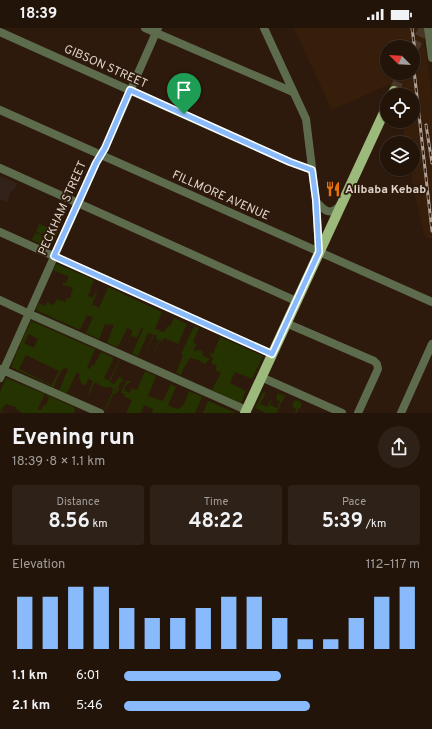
<!DOCTYPE html>
<html lang="en">
<head>
<meta charset="utf-8">
<style>
	:root { --surface:#221409; --page:#2e2117; --text:#f1f3f6; --muted:#a29e9c; --line:#3f332a; --accent:#88bafc }
	body { margin:0; font-family:Overpass,sans-serif; background:var(--page); color:var(--text); height:100vh; display:flex; flex-direction:column; font-size:15px; white-space:nowrap }
	* { box-sizing:border-box; margin:0 }
	p { font-size:13px; color:var(--muted) }
	.icon { flex:none; width:22px; height:22px; fill:none; stroke:currentColor; stroke-width:2; stroke-linecap:round; stroke-linejoin:round }
	.map { position:relative; height:385px; overflow:hidden }
	.sheet { display:flex; flex-direction:column; background:var(--surface); flex:1 }
	.sheet>* { flex:none }
	.needle { width:26px; rotate:294deg }
	.buttons { position:absolute; left:380px; top:12px; display:grid; gap:8px }
	.buttons a { display:grid; place-items:center; width:40px; height:40px; border-radius:50%; background:var(--surface); box-shadow:0 1px 3px #0004,0 0 0 1px var(--line); font-size:20px }
	.pin { position:absolute; display:grid; place-items:center; width:34px; height:34px; color:#fff; margin:-41px -17px; border-radius:50% 50% 50% 0; rotate:-45deg; box-shadow:0 0 4px #0007 }
	.pin .icon { rotate:45deg }
	.round { display:grid; place-items:center; flex:none; width:42px; height:42px; border-radius:21px; background:var(--page) }
	.headline { display:flex; align-items:center; justify-content:space-between; height:68px; padding:0 12px }
	h1 { font-size:22px; font-weight:700; line-height:30px }
	.figures { display:grid; grid-template-columns:repeat(3,1fr); gap:6px; height:68px; padding:4px 12px }
	.figures div { display:grid; align-content:center; border-radius:4px; background:var(--page); text-align:center }
	.figures b { font-size:20px; font-weight:700 }
	.figures small { font-size:11px; font-weight:400 }
	.figures p { font-size:11px }
	.chart { height:112px; padding:8px 12px }
	.chart p { display:flex; justify-content:space-between }
	.chart svg { width:100%; height:72px; margin-top:4px; stroke:var(--accent); stroke-width:6 }
	ul { padding:0 12px; list-style:none; font-size:13px }
	li { display:grid; grid-template-columns:64px 48px 1fr; align-items:center; height:30px }
	li i { height:10px; border-radius:5px; background:var(--accent) }
	.status { display:flex; justify-content:space-between; align-items:center; height:28px; padding:0 20px; background:var(--surface); direction:ltr }
	.status svg { height:11px; fill:currentColor }
	.map>svg:first-child { display:block }
	.built { fill:#361e0b; fill-rule:evenodd }
	.education { fill:#33221a }
	.green { fill:#253300; fill-rule:evenodd }
	.lines { fill:none; stroke-linecap:round; stroke-linejoin:round }
	.major-tunnel { stroke:#483628; stroke-width:10; stroke-dasharray:10 5; stroke-linecap:butt }
	.minor { stroke:#5e6c4e; stroke-width:8 }
	.major { stroke:#9cba7b; stroke-width:10 }
	.rail-casing { stroke:#afa095; stroke-width:3 }
	.rail { stroke:#2d1a0c; stroke-width:1.5; stroke-dasharray:4.5; stroke-linecap:butt }
	.route-casing { stroke:#fff; stroke-width:8 }
	.route { stroke:#88bafc; stroke-width:5 }
	.labels { text-anchor:middle; stroke-width:3.5; stroke-linejoin:round; paint-order:stroke }
	.street-label { font-size:12px; fill:#dfd2c8; stroke:#2d1a0c }
	.poi-label { font-size:12px; font-weight:bold; fill:#dfd2c8; stroke:#2d1a0c; text-anchor:start }
</style>
</head>
<body>
<div class="status"><b>18:39</b><svg viewBox="0 0 49 12"><path d="M0 12V9h3v3zM5 12V6h3v6zM10 12V3h3v9zM15 12V0h3v12zM26 1h20v11H26zM47 4h2v5h-2z"/></svg></div>
<div class="map">
<svg width="432" height="385" viewBox="0 0 432 385">
	<rect width="100%" height="100%" fill="#2d1a0c"/>
	<path class="built" d="M294 0H425L424 16 427 29 432 68V211L425 209 416 172 410 141H413V115H406L402 93H413V67H394L390 56 332 82ZM387 19H413V45H387Z"/>
	<polygon class="education" points="0,148 17,155 14,163 12,162 7,174 0,171"/>
	<g class="green">
		<polygon points="39,196 58,204 50,221 32,212 35,205 41,207 42,212 47,210 46,209 45,204 41,206 36,204"/>
		<polygon points="56,236 57,236 94,252 88,268 93,270 96,264 97,265 92,277 96,278 98,280 99,280 108,259 162,284 155,301 164,304 168,298 170,298 174,290 187,296 178,316 164,310 162,314 160,312 150,333 159,312 156,311 157,307 154,307 144,330 153,307 148,305 138,328 132,326 143,301 141,300 137,310 131,308 124,324 132,304 132,302 127,300 118,319 107,315 114,297 105,296 99,311 86,305 93,289 87,287 80,302 36,282 39,275 45,278 47,274 49,274 50,276 54,277 57,271 65,274 67,270 71,270 71,265 73,262 71,259 63,257 63,254 66,255 69,249 53,242"/>
		<path d="M31 293 95 321 87 340 90 341 92 337 94 338 101 324 114 330 104 350 105 351 109 353 119 332H120L110 354 113 356 115 355 122 345 120 350 124 352 120 355 118 360 122 362 127 352 131 354 126 357 124 362 129 365 132 360 137 362 145 343 156 348 148 368 163 373 171 356 176 359 168 377C171 378 175 381 178 381 184 380 187 368 189 363L202 369 195 385H152L153 381 144 377 141 385H126L132 372 124 368 125 366 121 365 122 362 119 361 116 366 114 365 117 360H116L106 382H105L112 365 113 359H108V360L101 358 100 357 95 354 86 373 89 365V364L93 353 88 351 86 357H84L81 355 79 349 80 346 77 344 67 365 65 364V366L59 363 68 341 64 340 61 343 53 360H51L52 358 11 339 18 321 20 320V316ZM29 306 38 311 34 320 24 315ZM26 327 59 343 52 357 19 341Z"/>
		<path d="M194 298 199 300 193 314 197 317 194 320V322L195 323 199 322 203 324 202 326 203 328 210 331 209 332 207 333 205 337C203 333 196 331 191 330H190L183 341 181 347 176 345 183 328 181 326Z"/>
		<polygon points="220,309 263,328 252,351 235,344 230,355 246,363 241,375 212,362 221,345 215,342 217,338 211,335 213,330 210,328 211,325 213,326"/>
		<polygon points="6,350 45,366 38,380 39,382 41,382 44,377 46,377 49,370 46,368 47,367 74,379 75,382 74,385 21,385 21,384 16,381 16,379 6,376 0,383 1,384 3,382 3,384 0,385 0,364"/>
		<polygon points="263,364 266,365 260,376 267,379 272,370 270,377 277,380 280,373 277,372 277,370 276,369 278,365 285,368 283,373 282,373 277,384 277,385 266,385 255,380"/>
		<polygon points="295,372 302,375 300,381 297,380 298,382 297,385 295,385 296,381 293,379 292,377"/>
		<polygon points="208,373 236,385 203,385"/>
	</g>
	<g class="lines">
		<g class="major-tunnel">
			<polyline points="413,22 424,0"/>
			<polyline points="394,63 402,45"/>
		</g>
		<g class="minor">
			<polyline points="145,0 293,64"/>
			<polyline points="264,0 306,91 316,172 319,223"/>
			<polyline points="428,0 432,30"/>
			<polyline points="0,4 290,134 312,142"/>
			<polyline points="0,82 432,274"/>
			<polyline points="0,140 296,273"/>
			<path d="M316 173C324 183 331 189 341 176"/>
			<polyline points="0,204 272,326"/>
			<polyline points="0,272 34,288 246,382"/>
			<polyline points="286,295 374,333 377,336 378,341 358,385"/>
			<polyline points="0,341 100,385"/>
			<polyline points="261,349 342,385"/>
			<polyline points="0,350 96,135 105,120 158,0"/>
			<polyline points="401,385 432,316"/>
		</g>
		<g class="major">
			<polyline points="392,67 394,63"/>
			<polyline points="245,385 387,78"/>
		</g>
		<g class="rail-casing">
			<g id="rail">
				<polyline points="412,0 417,38"/>
				<polyline points="413,33 432,203"/>
				<polyline points="426,97 432,135"/>
			</g>
		</g>
		<use href="#rail" class="rail"/>
	</g>
	<g class="lines">
		<g class="route-casing">
			<polygon id="route" points="130,62 290,134 312,142 316,172 319,224 272,326 54,228 96,135 105,120"/>
		</g>
		<use href="#route" class="route"/>
	</g>
	<defs>
		<g id="restaurant-bare" transform="scale(1.2)"><path d="M-5-6h1v4h1v-4h1v4h1v-4h1v5L-1.5 .5V6h-2V.5L-5-1ZM5-6V6H3V1.5H1.5Q1.5-4 5-6Z" fill="#e8710a" stroke="#2d1a0c" stroke-width="2.5" paint-order="stroke"/></g>
	</defs>
	<g fill-rule="evenodd">
		<use href="#restaurant-bare" x="333" y="161"/>
	</g>
	<g class="labels">
		<g class="street-label">
			<text transform="translate(106 38) rotate(24)" y="4">GIBSON STREET</text>
			<text transform="translate(221 167) rotate(24)" y="4">FILLMORE AVENUE</text>
			<text transform="translate(62 180) rotate(-66)" y="4">PECKHAM STREET</text>
		</g>
		<g class="poi-label">
			<text x="345" y="165">Alibaba Kebab</text>
		</g>
	</g>
</svg>
<div class="buttons">
<a><svg class="needle" viewBox="-14 -14 28 28"><path d="M0-13l5 13h-10z" fill="#e53935"/><path d="M0 13l5-13h-10z" fill="#a29e9c"/></svg></a>
<a><svg class="icon" aria-label="locate" viewBox="0 0 24 24"><circle cx="12" cy="12" r="6"/><path d="M12 2v4M12 18v4M2 12h4M18 12h4"/></svg></a>
<a><svg class="icon" aria-label="layers" viewBox="0 0 24 24"><path d="M12 4l9 5-9 5-9-5zM3 14l9 5 9-5"/></svg></a>
</div>
<div class="pin" style="left:184px;top:86px;background:#1e9e55"><svg class="icon" aria-label="arrive" viewBox="0 0 24 24"><path d="M6 21V4h12l-3 4 3 4H6"/></svg></div>
</div>
<section class="sheet">
<div class="headline"><div><h1>Evening run</h1><p>18:39 · 8 × 1.1 km</p></div><a class="round"><svg class="icon" aria-label="share" viewBox="0 0 24 24"><path d="M12 15V3M7 8l5-5 5 5M5 13v7h14v-7"/></svg></a></div>
<div class="figures">
<div><p>Distance</p><b>8.56<small> km</small></b></div>
<div><p>Time</p><b>48:22</b></div>
<div><p>Pace</p><b>5:39<small> /km</small></b></div>
</div>
<div class="chart"><p><span>Elevation</span>112–117 m</p>
<svg viewBox="0 0 160 44" preserveAspectRatio="none"><path d="M5 44V12M15 44V12M25 44V6M35 44V6M45 44V19M55 44V25M65 44V25M75 44V19M85 44V12M95 44V12M105 44V25M115 44V38M125 44V38M135 44V25M145 44V12M155 44V6"/></svg>
</div>
<ul>
<li><b>1.1 km</b>6:01<i style="width:53%"></i></li>
<li><b>2.1 km</b>5:46<i style="width:63%"></i></li>
</ul>
</section>
</body>
</html>
